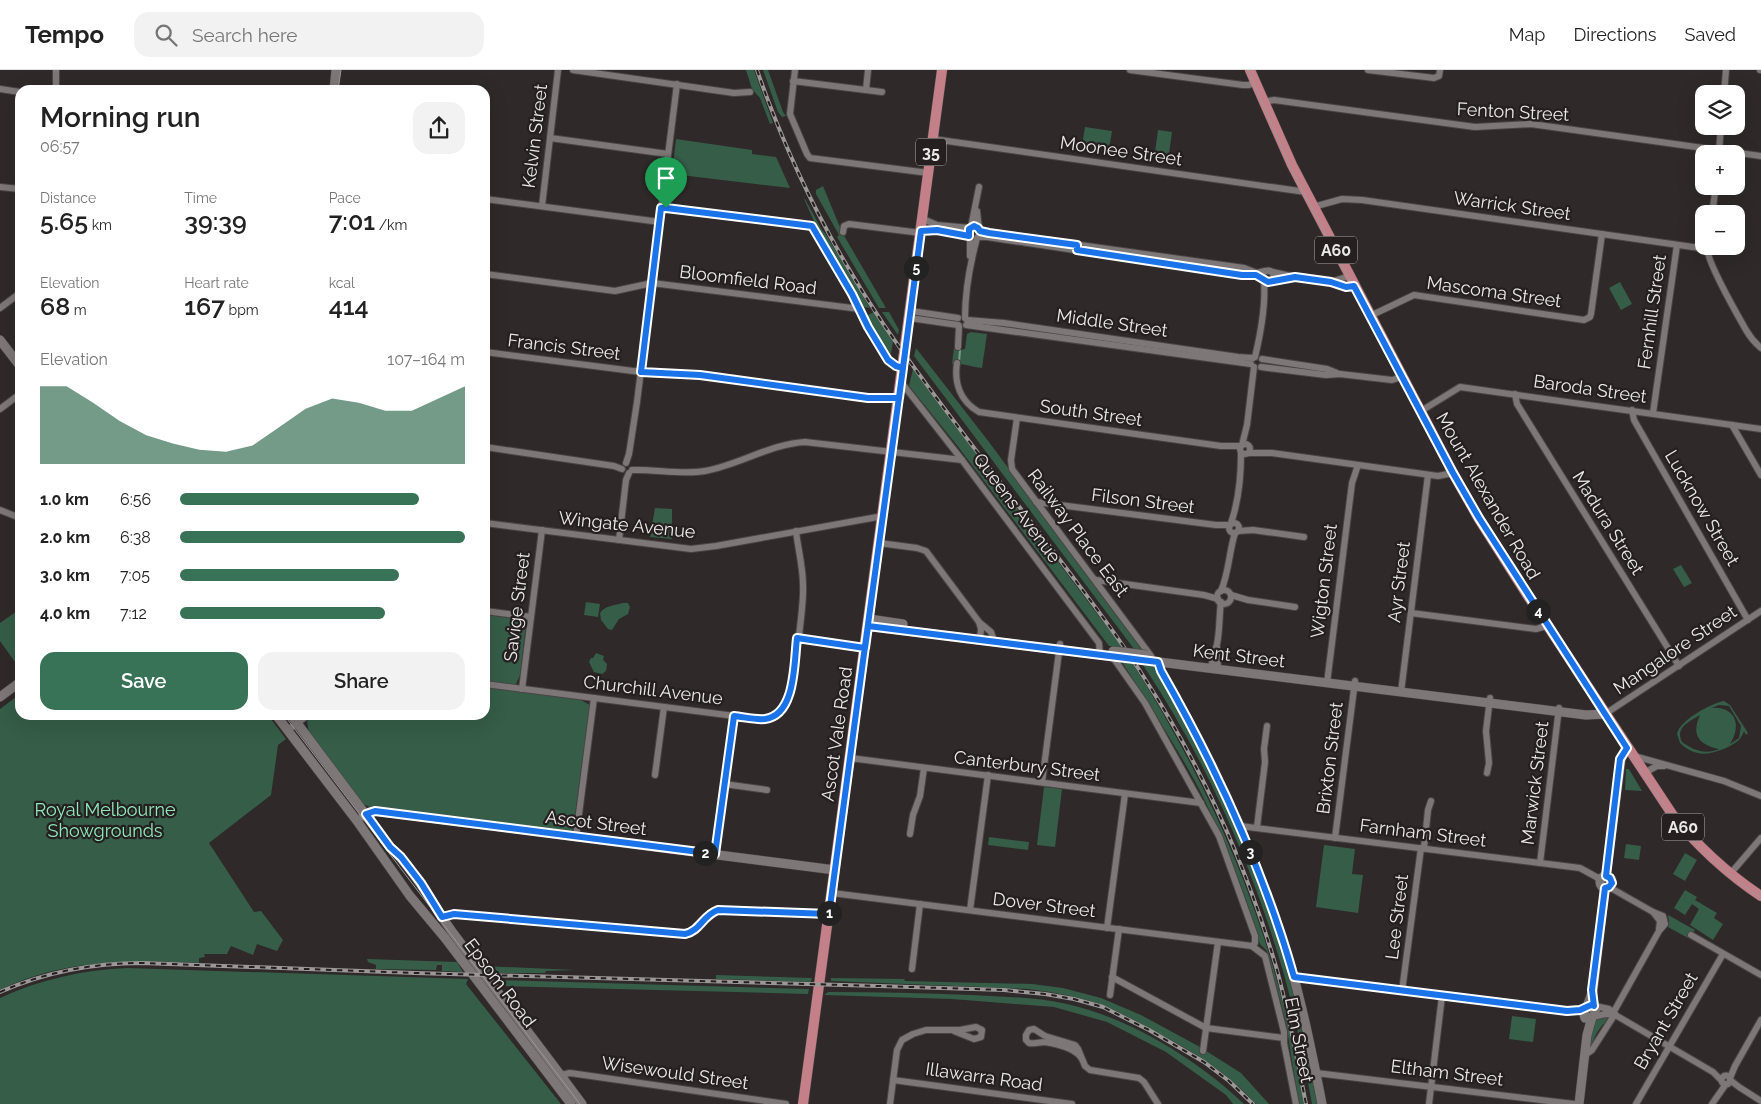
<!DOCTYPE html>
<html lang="en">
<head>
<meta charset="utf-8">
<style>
	:root { --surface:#fff; --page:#f2f2f2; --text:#222; --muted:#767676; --line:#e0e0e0; --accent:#387257 }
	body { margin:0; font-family:Raleway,sans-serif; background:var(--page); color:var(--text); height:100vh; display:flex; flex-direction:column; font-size:19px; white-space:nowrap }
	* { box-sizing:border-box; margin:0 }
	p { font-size:16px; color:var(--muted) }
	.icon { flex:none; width:28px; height:28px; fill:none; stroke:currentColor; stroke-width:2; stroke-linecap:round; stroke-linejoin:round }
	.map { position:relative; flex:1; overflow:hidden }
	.side { position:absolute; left:15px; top:15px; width:475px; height:635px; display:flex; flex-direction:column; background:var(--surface); border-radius:15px; box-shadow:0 5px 20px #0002 }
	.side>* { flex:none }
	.fabs { position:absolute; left:1695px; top:15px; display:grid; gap:10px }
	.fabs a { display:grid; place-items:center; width:50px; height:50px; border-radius:10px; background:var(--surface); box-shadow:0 5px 20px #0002; font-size:25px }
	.pin { position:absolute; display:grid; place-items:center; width:42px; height:42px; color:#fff; margin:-51px -21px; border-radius:50% 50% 50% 0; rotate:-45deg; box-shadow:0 0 5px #0007 }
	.pin .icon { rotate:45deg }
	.km { position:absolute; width:25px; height:25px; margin:-12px; border-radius:50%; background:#222; color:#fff; font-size:14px; line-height:25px; text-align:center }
	.round { display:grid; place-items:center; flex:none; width:52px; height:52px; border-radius:15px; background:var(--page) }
	.headline { display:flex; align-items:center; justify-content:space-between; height:85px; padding:0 25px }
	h1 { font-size:28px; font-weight:600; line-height:38px }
	.figures { display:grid; grid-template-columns:repeat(3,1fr); gap:8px; height:85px; padding:5px 25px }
	.figures div { display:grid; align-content:center }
	.figures b { font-size:25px; font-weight:600 }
	.figures small { font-size:14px; font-weight:400 }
	.figures p { font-size:14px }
	.chart { height:140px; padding:10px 25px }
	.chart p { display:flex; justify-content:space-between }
	.chart svg { width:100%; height:90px; margin-top:5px; fill:var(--accent); opacity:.7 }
	.action { display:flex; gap:10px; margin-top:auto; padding:10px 25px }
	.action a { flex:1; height:58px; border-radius:15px; background:var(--accent); color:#fff; font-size:20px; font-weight:600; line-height:58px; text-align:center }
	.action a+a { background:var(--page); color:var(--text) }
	ul { padding:0 25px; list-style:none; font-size:16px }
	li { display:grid; grid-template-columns:80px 60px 1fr; align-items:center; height:38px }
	li i { height:12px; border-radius:6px; background:var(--accent) }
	header { display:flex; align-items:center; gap:30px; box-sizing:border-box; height:70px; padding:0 25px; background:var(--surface); border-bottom:1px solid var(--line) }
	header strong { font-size:24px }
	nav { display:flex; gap:28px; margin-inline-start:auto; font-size:18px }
	.search { width:350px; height:45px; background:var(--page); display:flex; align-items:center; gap:12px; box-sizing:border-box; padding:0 18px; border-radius:15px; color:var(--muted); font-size:19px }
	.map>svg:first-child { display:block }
	.green { fill:#355d48; fill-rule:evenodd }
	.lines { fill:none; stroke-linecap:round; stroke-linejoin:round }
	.stream { stroke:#78a18c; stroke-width:2 }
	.street-casing { stroke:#4a4545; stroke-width:8 }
	.secondary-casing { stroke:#4a4545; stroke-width:10 }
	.primary-casing { stroke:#4a4545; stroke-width:11 }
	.street { stroke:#7e7777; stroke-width:6 }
	.secondary { stroke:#7e7777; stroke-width:9 }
	.primary { stroke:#c38088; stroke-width:10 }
	.tram { stroke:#9d9898; stroke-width:1 }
	.rail-casing { stroke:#9d9898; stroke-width:4 }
	.rail { stroke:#251f20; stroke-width:2; stroke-dasharray:5.5; stroke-linecap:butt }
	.secondary-bridge-casing { stroke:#4a4545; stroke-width:10; stroke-linecap:butt }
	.secondary-bridge { stroke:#7e7777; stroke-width:9 }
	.route-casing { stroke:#fff; stroke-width:10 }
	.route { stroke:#1a73e8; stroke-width:6 }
	.labels { text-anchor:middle; stroke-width:4.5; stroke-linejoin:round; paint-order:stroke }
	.shield { fill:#251f20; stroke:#b0acac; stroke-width:1 }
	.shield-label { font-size:16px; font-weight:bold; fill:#ece8e8 }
	.street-label { font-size:18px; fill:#ece8e8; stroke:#251f20 }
	.park-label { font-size:18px; fill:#8fe9ba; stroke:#251f20 }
</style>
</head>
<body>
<header>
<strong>Tempo</strong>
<div class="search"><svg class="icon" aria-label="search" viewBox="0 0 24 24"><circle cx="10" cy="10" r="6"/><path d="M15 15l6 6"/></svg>Search here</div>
<nav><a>Map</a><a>Directions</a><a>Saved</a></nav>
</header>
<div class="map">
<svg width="1761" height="1034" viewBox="0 0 1761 1034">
	<rect width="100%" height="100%" fill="#2f2929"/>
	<g class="green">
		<polygon points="746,0 754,0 773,53 770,54 760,28 752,19"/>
		<polygon points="763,0 768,0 783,42 786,46 782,47 778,42"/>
		<polygon points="1085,57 1112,61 1109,79 1082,75"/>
		<polygon points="1158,60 1172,62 1168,91 1154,89"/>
		<polygon points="676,69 752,80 752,84 776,87 790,118 672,104"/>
		<polygon points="823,116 842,162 886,238 879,238 837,167 839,165 816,124 816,120"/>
		<polygon points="804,129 805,129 822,160 825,163 870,238 862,237 817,158"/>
		<polygon points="1620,212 1632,234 1621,240 1609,218"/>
		<polygon points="874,242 893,271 891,284 882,273 866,246"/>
		<polygon points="882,242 889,242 899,260 898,265"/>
		<path d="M971 262 987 264 982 298C972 297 961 293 952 294L954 277 960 280 965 279 967 264Z"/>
		<polygon points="916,278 989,372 1143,580 1134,579 914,286"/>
		<polygon points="913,299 926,317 1123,578 1109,576 956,374 909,316"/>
		<polygon points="655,438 672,439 672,469 650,467"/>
		<polygon points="1681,495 1692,513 1684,517 1673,499"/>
		<polygon points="586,532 600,534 598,547 584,545"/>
		<path d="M623 533H628L630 537 628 544 619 549 612 560 608 559 601 550 600 543C604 536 615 535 623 533Z"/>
		<polygon points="20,539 20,599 0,571 0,553"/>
		<polygon points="485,545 520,549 526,554 520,605 516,614 512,615 485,613"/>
		<polygon points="596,583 604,586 603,590 607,594 606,601 602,604 594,602 589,592 591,588 593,588"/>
		<path d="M1122 592 1133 594C1194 690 1242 791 1274 900 1287 944 1295 989 1304 1034H1299L1286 953 1267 881 1260 874C1244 820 1224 767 1198 717 1175 674 1148 633 1122 592Z"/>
		<path d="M1143 595 1154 596C1200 677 1243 761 1272 850 1292 910 1305 972 1317 1034H1312C1304 992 1296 949 1285 908 1253 797 1207 691 1143 595Z"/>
		<polygon points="485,617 579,629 590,635 573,760 568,764 372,738 361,733 309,663 307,651 313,645 485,645"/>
		<path d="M20 624V645H268L286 669 278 675 271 725 209 773 254 842 261 841 283 870 277 881 257 874 253 885 231 876 227 884H204L205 887 199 888V893C130 890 64 889 0 920V639Z"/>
		<path d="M1724 631 1730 635 1748 663 1746 665 1744 661C1741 670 1736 673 1728 677 1710 685 1696 688 1680 673L1677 664C1679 651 1711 633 1724 631ZM1719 635 1729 636 1741 656 1739 668 1730 674C1742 656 1736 636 1711 638ZM1700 645C1691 665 1699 675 1719 679 1705 685 1693 680 1682 672 1675 657 1689 652 1700 645Z"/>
		<polygon points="1626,699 1629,699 1642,721 1625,720"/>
		<polygon points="1044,717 1062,719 1055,777 1037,775"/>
		<polygon points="989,767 1029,772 1028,780 988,775"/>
		<polygon points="1626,774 1641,776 1639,790 1624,788"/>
		<polygon points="1324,775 1355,779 1352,804 1363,805 1358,843 1316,837"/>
		<polygon points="1685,783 1697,790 1685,811 1673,804"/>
		<polygon points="1685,820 1697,827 1695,830 1717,843 1714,848 1723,854 1713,870 1690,855 1699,839 1692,834 1685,845 1674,838"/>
		<polygon points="1668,845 1695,860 1688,868 1668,857 1669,852"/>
		<polygon points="367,889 457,892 463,902 442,901 442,895 437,895 436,900 376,899 376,895 368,892"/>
		<polygon points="482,896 575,900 546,901 545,903 487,903"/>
		<path d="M128 898 468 909 466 914 561 1034H0V928C41 909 83 900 128 898Z"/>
		<polygon points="716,905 812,908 811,912 716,909"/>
		<path d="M831 908 904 909 905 911 1032 914 1063 918 1101 928 1141 945 1200 977 1241 1003 1269 1034H1256C1227 1002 1192 981 1154 961 1136 951 1118 941 1099 934 1076 926 1052 922 1028 919L831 911Z"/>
		<polygon points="497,910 809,919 808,924 503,916"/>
		<path d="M828 922C876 922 924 923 972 925 1004 927 1036 927 1067 934 1130 948 1198 990 1244 1034H1233L1226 1025 1166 982 1107 952 1054 937 952 929 824 925Z"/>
		<polygon points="1512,946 1536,949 1533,972 1509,969"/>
		<path d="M1605 947H1607L1608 950C1600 956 1594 966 1592 976L1590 978 1594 949Z"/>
	</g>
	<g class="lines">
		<polyline class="stream" points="959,292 960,280"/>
		<g class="street-casing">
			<g id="street">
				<polyline points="573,0 734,23 750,22"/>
				<polyline points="795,0 790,44 807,84 810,88 929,103"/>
				<polyline points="1130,0 1243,15 1249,15 1255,12"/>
				<polyline points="1368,0 1434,8 1439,6 1440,0"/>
				<polyline points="1760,0 1761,0"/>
				<polyline points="793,11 882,22"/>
				<polyline points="0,19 20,22"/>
				<polyline points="56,20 56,0"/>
				<polyline points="866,20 868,0"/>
				<polyline points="1724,24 1726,0"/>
				<polyline points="1263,32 1274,30 1475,57 1531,54 1761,86"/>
				<polyline points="550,68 668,84"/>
				<polyline points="933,69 1306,122"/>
				<polyline points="1719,82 1721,56"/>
				<polyline points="0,117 20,119"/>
				<polyline points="485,129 660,152"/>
				<polyline points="542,136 558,0"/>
				<polyline points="1313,137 1342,129 1362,130 1707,179"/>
				<polyline points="661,138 813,156 852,224 867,257 888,290 896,296 903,298"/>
				<polyline points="977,141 979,159"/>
				<polyline points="1712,144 1716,116"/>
				<polyline points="923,149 937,155 970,158"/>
				<polyline points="971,157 979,117"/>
				<polyline points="921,161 937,160 969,166"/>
				<polyline points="980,161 1244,198 1257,203 1265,201"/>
				<polyline points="843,162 844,156 849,154 921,163"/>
				<polyline points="970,166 970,186"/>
				<polyline points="978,167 987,167 1242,205 1255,205 1263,210"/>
				<path d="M1707 177C1706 190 1738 246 1746 260 1750 267 1755 273 1761 278"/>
				<circle cx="1268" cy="206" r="5.5"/>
				<polyline points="1269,201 1295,207 1330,212 1347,217 1354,216"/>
				<polyline points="485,204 615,221 652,213 860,239"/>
				<polyline points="1271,211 1294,207"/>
				<polyline points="1331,212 1349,206"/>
				<polyline points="0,238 20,223"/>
				<polyline points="911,241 958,248"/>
				<polyline points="1370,246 1414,225 1584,250 1590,247 1591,244 1602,164"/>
				<polyline points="910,248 958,255"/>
				<path d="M965 248C965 220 970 194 977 168"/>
				<polyline points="967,250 1004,253 1238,287 1253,288"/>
				<polyline points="966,255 1251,294"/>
				<polyline points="958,277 959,256"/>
				<polyline points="485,282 641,302 700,305 868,328 899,328"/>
				<path d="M1255 287C1261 262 1266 236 1264 210"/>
				<polyline points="1262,289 1327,299 1337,303"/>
				<path d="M957 293C954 313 960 331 979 342L1221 376H1241"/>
				<polyline points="1261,297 1326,305 1340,304 1392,310 1402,307"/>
				<polyline points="901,312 962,390 1099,573 1100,585"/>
				<polyline points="1515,324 1517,334 1679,596"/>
				<polyline points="0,339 20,324"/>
				<polyline points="1632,340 1634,350 1748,550"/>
				<polyline points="1421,341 1460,317 1761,359"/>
				<polyline points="1653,343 1677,175"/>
				<polyline points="1017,348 1011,390 1012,399 1151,586"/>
				<polyline points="1732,355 1761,405"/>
				<circle cx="1245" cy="379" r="5"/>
				<polyline points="1242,375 1247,355 1254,297"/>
				<polyline points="485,377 614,396 622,399"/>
				<polyline points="1249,383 1272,383 1438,406 1453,403"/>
				<polyline points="626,393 629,384 637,332 677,14"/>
				<path d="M632 400C656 399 681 405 705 401 739 395 770 374 805 372L962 390"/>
				<polyline points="1036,432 1216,455 1230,455"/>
				<polyline points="0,440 20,448"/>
				<circle cx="1234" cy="458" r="5"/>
				<polyline points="485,453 691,479 716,476 883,446"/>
				<path d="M1231 453C1239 430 1241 407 1241 383"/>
				<polyline points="1238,461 1253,460 1304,467"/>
				<polyline points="619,470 626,410 629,403"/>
				<polyline points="879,473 917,478 926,481 979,552 991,562 994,571"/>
				<polyline points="1096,510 1204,525 1218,529"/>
				<circle cx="1224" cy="527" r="7"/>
				<path d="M1221 521C1229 502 1229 482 1235 463"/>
				<polyline points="1231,525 1248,530 1295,537"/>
				<polyline points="485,541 531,547"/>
				<polyline points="1411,543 1536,559 1547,556"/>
				<polyline points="979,552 981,559 980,569"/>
				<polyline points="797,569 865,577"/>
				<polyline points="1217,578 1218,599"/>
				<polyline points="1112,586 1145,633 1219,766 1255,866 1255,873 1252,876"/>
				<path d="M1211 598C1212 590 1215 582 1217 574 1220 560 1219 546 1221 532"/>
				<polyline points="1327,613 1352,413 1358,395"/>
				<path d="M485 614 758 649C769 649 779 646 785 637 793 625 804 532 803 515 803 497 798 479 796 461"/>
				<polyline points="522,619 542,460"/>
				<polyline points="1401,622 1428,405"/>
				<polyline points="1605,644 1761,541"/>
				<polyline points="279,650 286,645"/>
				<polyline points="288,660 308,645"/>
				<polyline points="1634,686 1724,711 1761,726"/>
				<polyline points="850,688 1201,733"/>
				<polyline points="1487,703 1489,693 1486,661 1490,628"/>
				<polyline points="1644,703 1657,696 1664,696"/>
				<polyline points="655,705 664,637"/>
				<polyline points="1042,712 1060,574"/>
				<polyline points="724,714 767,720"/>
				<polyline points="1240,756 1572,797 1580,798 1600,809"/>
				<polyline points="1257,757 1265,692 1264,679 1267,656"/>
				<polyline points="910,764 913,745 920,726 924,698"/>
				<polyline points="576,767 594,628"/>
				<polyline points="1335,768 1355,611"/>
				<polyline points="1424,778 1428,740 1431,731"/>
				<polyline points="715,785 734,646"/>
				<polyline points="1540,793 1559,638"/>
				<polyline points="1731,803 1761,768"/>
				<polyline points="1609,817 1653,842 1660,851 1659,859"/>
				<polyline points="832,823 1252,876"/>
				<polyline points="970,840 988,705"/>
				<path d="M442 847 454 844 685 864C700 861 703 844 718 840L829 844"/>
				<polyline points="1107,858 1125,724"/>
				<polyline points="1691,865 1761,905"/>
				<polyline points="1252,876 1265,886 1284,962 1284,973 1296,1034"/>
				<polyline points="912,899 920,834"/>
				<polyline points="1112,907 1206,958 1284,968"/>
				<polyline points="1294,907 1567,941 1580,940 1586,938"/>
				<polyline points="1402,921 1421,778"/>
				<polyline points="1110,925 1119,859"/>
				<polyline points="1595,936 1609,939 1617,946 1713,1002 1721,1010"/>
				<polyline points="1612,945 1659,861 1665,854 1663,846 1653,842"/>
				<polyline points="1593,947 1605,944 1614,945"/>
				<polyline points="1203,981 1218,872"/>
				<polyline points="1585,985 1592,980 1615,944"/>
				<path d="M1082 989C1076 978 1057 974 1045 972 1039 972 1034 974 1029 973L1026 970V965L1029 960 1034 959 1045 966 1075 975 1078 979 1085 996 1090 1000 1139 1008 1144 1012 1158 1034"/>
				<polyline points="1316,1003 1574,1034"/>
				<polyline points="561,1005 570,1003 786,1034"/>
				<circle cx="1726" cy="1010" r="4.5"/>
				<polyline points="1730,1008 1735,996 1761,950"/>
				<polyline points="893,1010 1072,1034"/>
				<polyline points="1730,1010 1739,1017 1761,1031"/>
				<polyline points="890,1034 897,980 902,970 913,964 926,960 960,960 976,957 982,960 981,967 974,969 954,961"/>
				<polyline points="1429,1034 1442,926"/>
				<polyline points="1636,1034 1723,884"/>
				<polyline points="1712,1034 1726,1014"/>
			</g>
		</g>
		<g class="secondary-casing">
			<g id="secondary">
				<polyline points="334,20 336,0"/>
				<polyline points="0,270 20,296"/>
				<polyline points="869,549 903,554"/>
				<polyline points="868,556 1118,587"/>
				<polyline points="1151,591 1586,645 1605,644"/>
				<path d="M1158 592 1161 601C1207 680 1246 763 1276 849 1297 909 1310 972 1322 1034"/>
				<polyline points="0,627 20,612"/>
				<polyline points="276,645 357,751 410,826 445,868 571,1034"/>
				<path d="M291 645 390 777C416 802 432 834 453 863 496 920 540 977 582 1034"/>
				<polyline points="363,746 370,742 375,741 835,800"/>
				<circle cx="1606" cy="812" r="6"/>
				<polyline points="1606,806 1621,689 1627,677"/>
				<polygon points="1593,935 1596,938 1594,945 1590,948 1585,948 1584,945 1585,939"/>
				<polyline points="1587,937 1593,920 1605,818"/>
				<polyline points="1579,1034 1587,965 1592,947"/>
			</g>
		</g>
		<g class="primary-casing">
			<g id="primary">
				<path d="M1250 0 1292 95 1453 403 1479 449 1528 526 1672 744C1695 774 1729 805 1761 826"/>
				<polyline points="803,1034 942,0"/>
			</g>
		</g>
		<use href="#street" class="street"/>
		<use href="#secondary" class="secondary"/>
		<use href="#primary" class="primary"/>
		<g class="tram">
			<path d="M1248 0 1290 96 1451 404 1478 450 1532 536 1671 745C1694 775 1730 807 1761 828"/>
			<polyline points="338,20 341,0"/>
			<polyline points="284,645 580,1034"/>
		</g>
		<g class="rail-casing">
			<g id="rail">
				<path d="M757 0C788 90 831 176 884 255 941 338 1005 417 1066 498 1093 534 1121 570 1145 609 1203 699 1247 797 1277 900 1289 944 1297 989 1306 1034"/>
				<path d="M0 922C45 902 93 893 143 893L415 903 879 916 1004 920 1045 924 1074 929 1103 937 1149 960 1204 992 1229 1011 1253 1034"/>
			</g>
		</g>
		<use href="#rail" class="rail"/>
		<g class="secondary-bridge-casing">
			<polyline id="secondary-bridge" points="1113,581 1147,585"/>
		</g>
		<use href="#secondary-bridge" class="secondary-bridge"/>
	</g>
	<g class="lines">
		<g class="route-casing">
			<path id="route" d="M666 138 812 156 852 224 868 257 888 290 896 296 903 298C890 396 876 493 863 591L829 844 718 840C703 845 700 861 685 864L454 844 442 847 421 813 401 787 390 777 366 744 375 741 715 784 734 646C744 647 755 650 765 649 796 645 794 592 797 568L865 578 868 556 1158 592 1161 601C1217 699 1263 798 1294 907L1567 941 1580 940 1591 935 1594 936 1592 920 1605 818 1609 817 1612 813 1610 808 1606 806 1620 689 1627 678 1479 448 1453 403 1354 216 1346 217 1331 212 1295 207 1268 212 1256 205H1242L1077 180V175L989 163 980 161 978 158 974 156 969 159V166L937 160 921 161 899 328H868L700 305 641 302 661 138H666"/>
		</g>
		<use href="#route" class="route"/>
	</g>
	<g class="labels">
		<g class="shield">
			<rect x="916" y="68.5" width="30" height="27" rx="4"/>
			<rect x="1315" y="166.5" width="42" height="27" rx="4"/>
			<rect x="1662" y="743.5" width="42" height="27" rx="4"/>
		</g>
		<g class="shield-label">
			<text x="931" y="88">35</text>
			<text x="1336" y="186">A60</text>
			<text x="1683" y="763">A60</text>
		</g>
		<g class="street-label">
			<text transform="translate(1513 42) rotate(3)" y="6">Fenton Street</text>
			<text transform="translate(535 66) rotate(-83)" y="6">Kelvin Street</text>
			<text transform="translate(1121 81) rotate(8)" y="6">Moonee Street</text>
			<text transform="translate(1512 136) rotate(8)" y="6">Warrick Street</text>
			<text transform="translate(748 210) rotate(7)" y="6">Bloomfield Road</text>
			<text transform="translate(1494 222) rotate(8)" y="6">Mascoma Street</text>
			<text transform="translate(1652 242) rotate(-82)" y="6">Fernhill Street</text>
			<text transform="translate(1112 253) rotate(8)" y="6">Middle Street</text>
			<text transform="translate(564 277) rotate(7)" y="6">Francis Street</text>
			<text transform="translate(1590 319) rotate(8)" y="6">Baroda Street</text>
			<text transform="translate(1091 343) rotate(8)" y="6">South Street</text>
			<text transform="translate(1488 426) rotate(60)" y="6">Mount Alexander Road</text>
			<text transform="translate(1143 431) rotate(7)" y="6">Filson Street</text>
			<text transform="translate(1017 438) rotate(53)" y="6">Queens Avenue</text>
			<text transform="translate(1702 438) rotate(60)" y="6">Lucknow Street</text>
			<text transform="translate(1608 453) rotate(58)" y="6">Madura Street</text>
			<text transform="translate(627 455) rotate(6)" y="6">Wingate Avenue</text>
			<text transform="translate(1078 463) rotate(53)" y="6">Railway Place East</text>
			<text transform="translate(1324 511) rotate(-83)" y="6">Wigton Street</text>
			<text transform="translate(1399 512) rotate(-83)" y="6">Ayr Street</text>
			<text transform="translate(517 537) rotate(-83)" y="6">Savige Street</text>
			<text transform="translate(1675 580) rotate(-34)" y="6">Mangalore Street</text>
			<text transform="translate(1239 586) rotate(7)" y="6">Kent Street</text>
			<text transform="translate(653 620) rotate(7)" y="6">Churchill Avenue</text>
			<text transform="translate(837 664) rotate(-82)" y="6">Ascot Vale Road</text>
			<text transform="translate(1330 688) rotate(-83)" y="6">Brixton Street</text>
			<text transform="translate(1027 696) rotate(7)" y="6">Canterbury Street</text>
			<text transform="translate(1535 713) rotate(-83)" y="6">Marwick Street</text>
			<text transform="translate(596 753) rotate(7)" y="6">Ascot Street</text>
			<text transform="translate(1423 763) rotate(7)" y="6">Farnham Street</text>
			<text transform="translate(1044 835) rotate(7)" y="6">Dover Street</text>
			<text transform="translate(1397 847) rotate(-83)" y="6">Lee Street</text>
			<text transform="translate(500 913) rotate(53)" y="6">Epsom Road</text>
			<text transform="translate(1666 951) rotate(-60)" y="6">Bryant Street</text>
			<text transform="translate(1299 970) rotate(79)" y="6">Elm Street</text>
			<text transform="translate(675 1003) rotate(8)" y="6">Wisewould Street</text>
			<text transform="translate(1447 1003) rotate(7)" y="6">Eltham Street</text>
			<text transform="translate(984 1007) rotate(8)" y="6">Illawarra Road</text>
		</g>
		<g class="park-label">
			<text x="105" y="746">Royal Melbourne<tspan x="105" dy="21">Showgrounds</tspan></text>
		</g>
	</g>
</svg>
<div class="fabs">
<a><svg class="icon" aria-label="layers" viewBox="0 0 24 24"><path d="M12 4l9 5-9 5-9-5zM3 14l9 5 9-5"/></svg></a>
<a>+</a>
<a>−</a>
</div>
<div class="pin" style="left:666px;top:138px;background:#1e9e55"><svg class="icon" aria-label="arrive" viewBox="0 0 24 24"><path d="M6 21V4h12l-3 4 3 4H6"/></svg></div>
<b class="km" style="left:829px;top:843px">1</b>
<b class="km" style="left:705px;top:783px">2</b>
<b class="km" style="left:1250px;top:782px">3</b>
<b class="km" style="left:1538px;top:541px">4</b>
<b class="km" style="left:916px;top:198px">5</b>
<section class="side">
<div class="headline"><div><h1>Morning run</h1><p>06:57</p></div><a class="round"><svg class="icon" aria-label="share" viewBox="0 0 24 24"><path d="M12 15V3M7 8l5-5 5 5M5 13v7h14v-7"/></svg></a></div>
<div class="figures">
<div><p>Distance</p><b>5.65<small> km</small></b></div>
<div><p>Time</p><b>39:39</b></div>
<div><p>Pace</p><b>7:01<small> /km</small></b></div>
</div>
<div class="figures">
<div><p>Elevation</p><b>68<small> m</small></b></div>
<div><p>Heart rate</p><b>167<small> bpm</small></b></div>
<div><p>kcal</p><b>414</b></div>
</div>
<div class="chart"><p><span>Elevation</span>107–164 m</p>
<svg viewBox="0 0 160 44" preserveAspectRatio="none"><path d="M0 44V6L10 6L20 14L30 23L40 30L50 34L60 37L70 38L80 35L90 26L100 17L110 12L120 14L130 18L140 18L150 12L160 6V44z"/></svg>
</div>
<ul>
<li><b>1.0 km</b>6:56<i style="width:84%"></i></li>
<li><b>2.0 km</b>6:38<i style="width:100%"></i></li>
<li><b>3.0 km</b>7:05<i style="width:77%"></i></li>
<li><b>4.0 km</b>7:12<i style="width:72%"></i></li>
</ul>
<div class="action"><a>Save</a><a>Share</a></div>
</section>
</div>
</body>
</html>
